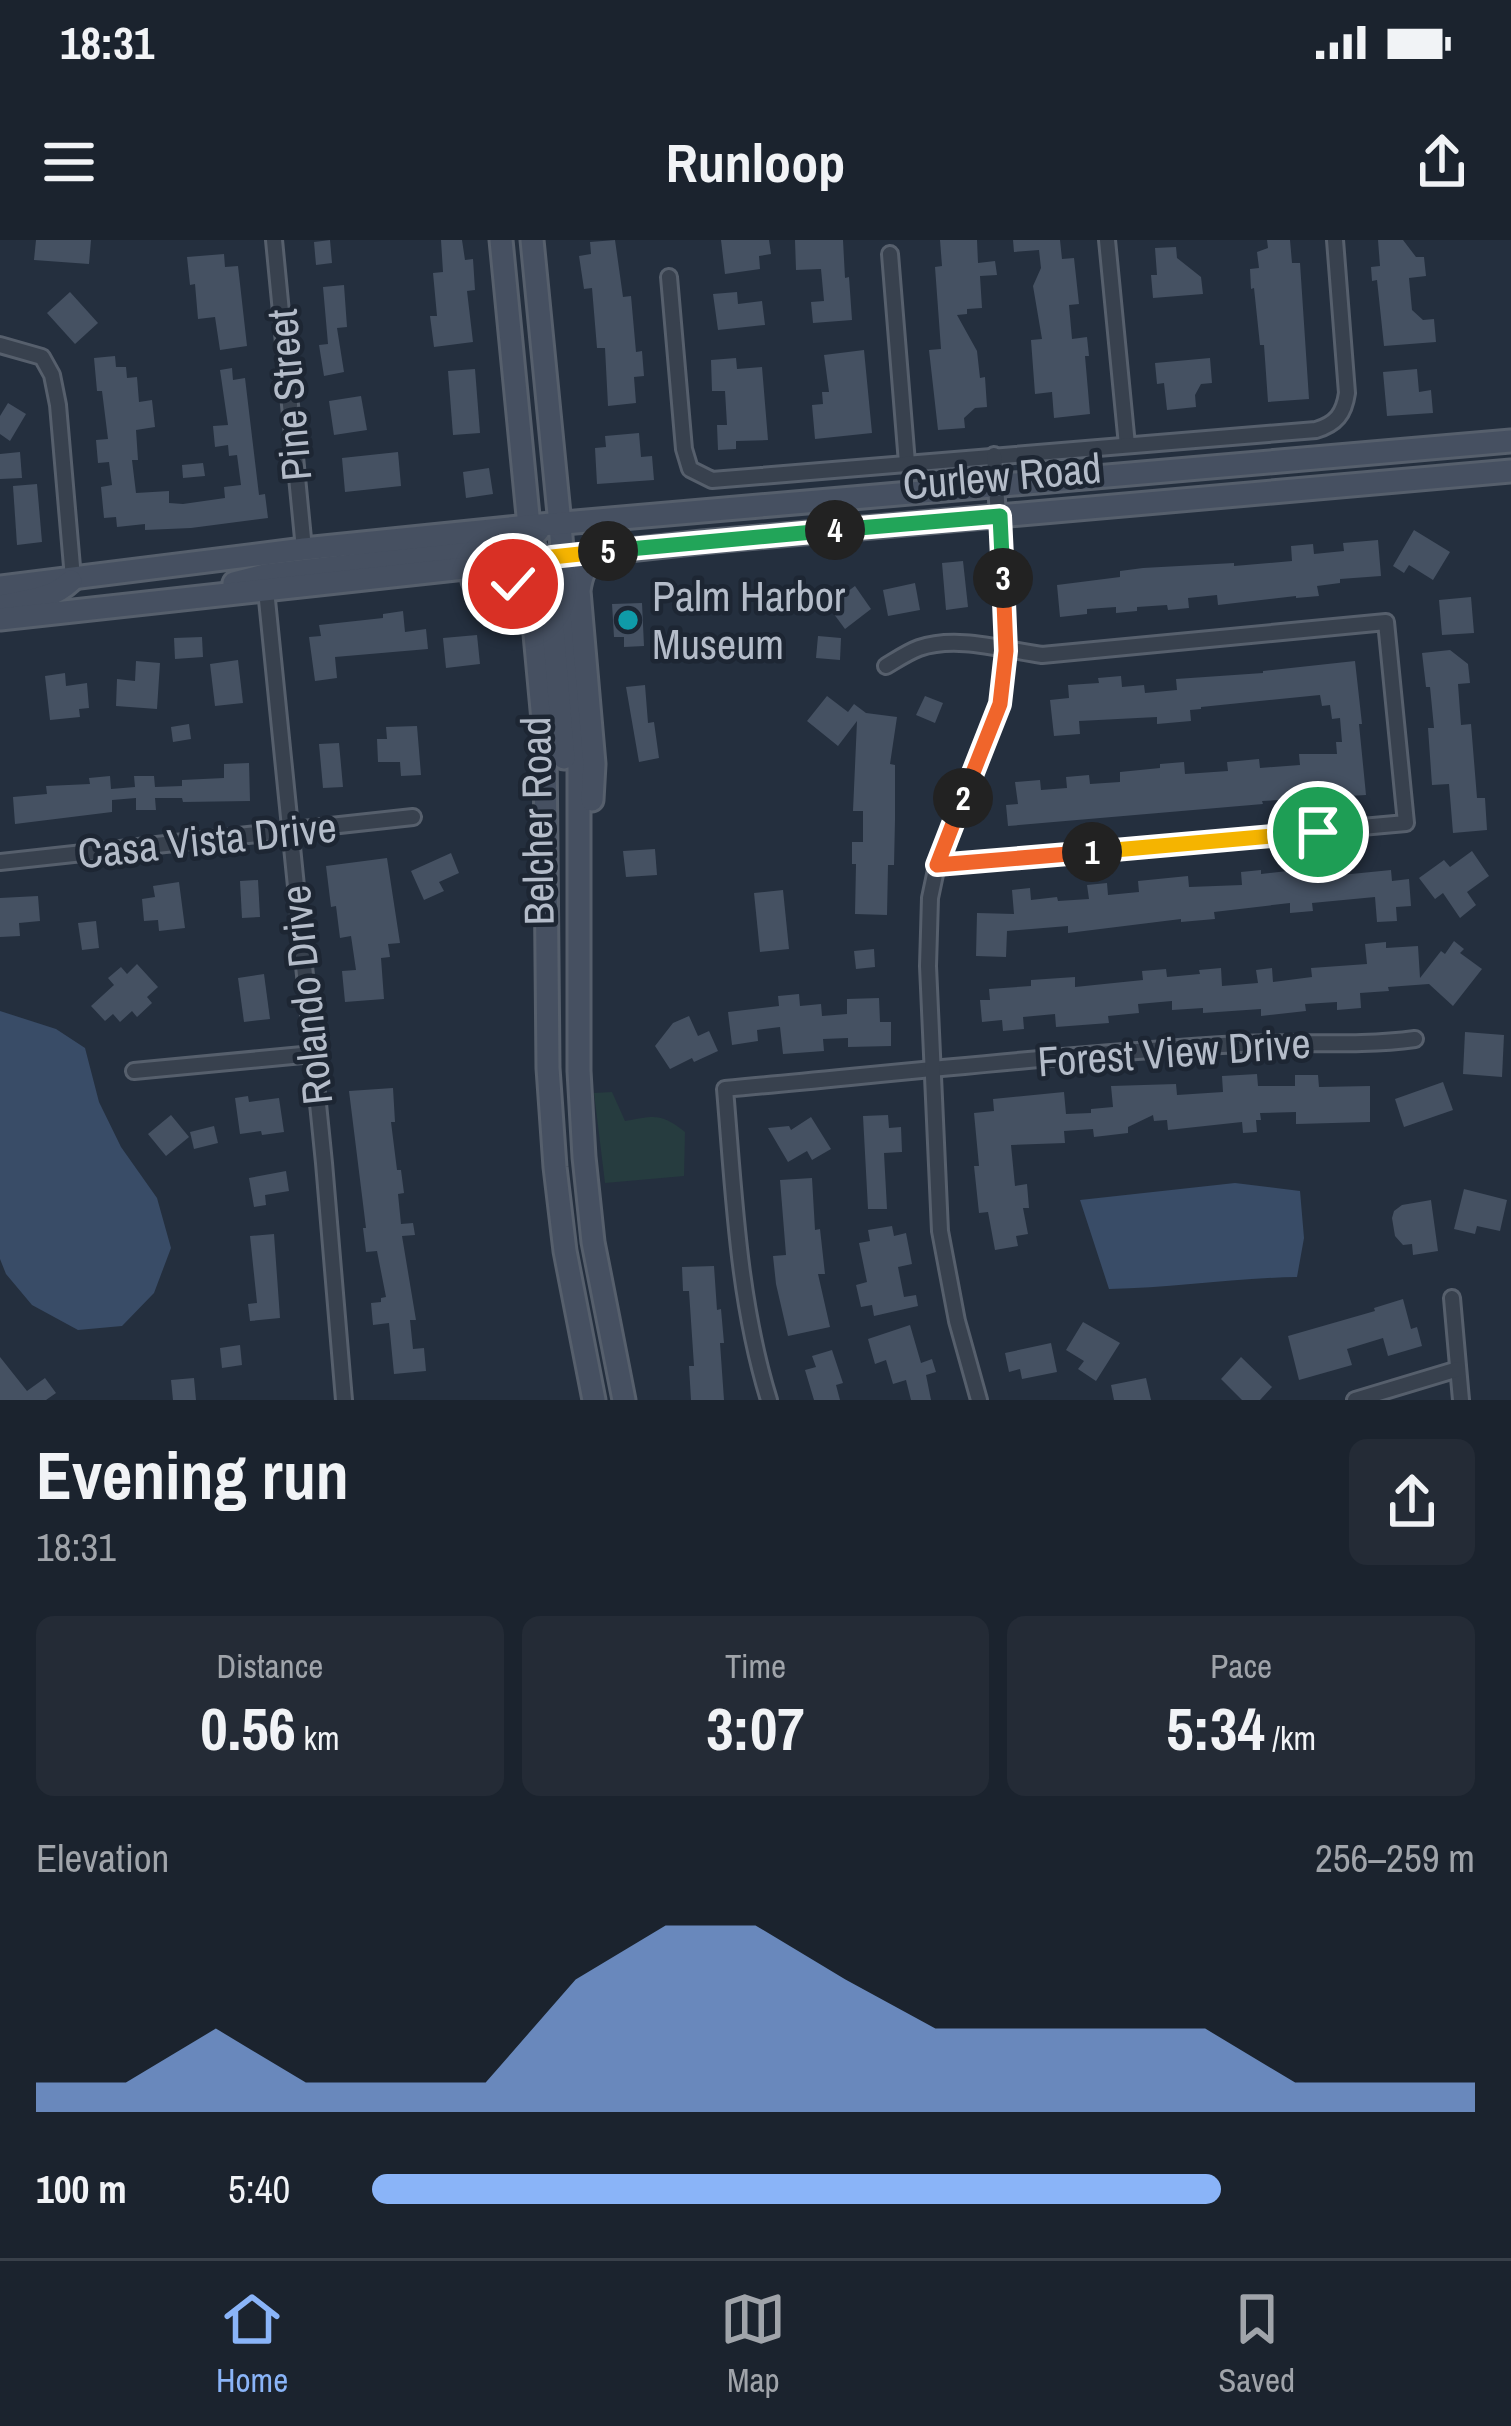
<!DOCTYPE html>
<html lang="en">
<head>
<meta charset="utf-8">
<style>
	:root { --surface:#1b232e; --page:#242b36; --text:#f1f3f6; --muted:#a0a4aa; --line:#39404a; --accent:#8ab4f8 }
	body { margin:0; font-family:"Archivo Narrow",sans-serif; background:var(--page); color:var(--text); height:100vh; display:flex; flex-direction:column; font-size:45px; white-space:nowrap }
	* { box-sizing:border-box; margin:0 }
	p { font-size:39px; color:var(--muted) }
	.icon { flex:none; width:66px; height:66px; fill:none; stroke:currentColor; stroke-width:2; stroke-linecap:round; stroke-linejoin:round }
	.map { position:relative; height:1160px; overflow:hidden }
	.panel { display:flex; flex-direction:column; background:var(--surface); flex:1 }
	.panel>* { flex:none }
	.pin { position:absolute; display:grid; place-items:center; width:102px; height:102px; color:#fff; margin:-51px; border:6px solid #fff; border-radius:50%; box-shadow:0 3px 12px #0007 }
	.km { position:absolute; width:60px; height:60px; margin:-30px; border-radius:50%; background:#222; color:#fff; font-size:33px; line-height:60px; text-align:center }
	.round { display:grid; place-items:center; flex:none; width:126px; height:126px; border-radius:18px; background:var(--page) }
	.overview { display:flex; align-items:center; justify-content:space-between; height:204px; padding:0 36px }
	h1 { font-size:66px; font-weight:700; line-height:90px }
	.stats { display:grid; grid-template-columns:repeat(3,1fr); gap:18px; height:204px; padding:12px 36px }
	.stats div { display:grid; align-content:center; border-radius:18px; background:var(--page); text-align:center }
	.stats b { font-size:60px; font-weight:700 }
	.stats small { font-size:33px; font-weight:400 }
	.stats p { font-size:33px }
	.chart { height:336px; padding:24px 36px }
	.chart p { display:flex; justify-content:space-between }
	.chart svg { width:100%; height:216px; margin-top:12px; fill:var(--accent); opacity:.7 }
	ul { padding:0 36px; list-style:none; font-size:39px }
	li { display:grid; grid-template-columns:192px 144px 1fr; align-items:center; height:90px }
	li i { height:30px; border-radius:15px; background:var(--accent) }
	.status { display:flex; justify-content:space-between; align-items:center; height:84px; padding:0 60px; background:var(--surface); direction:ltr }
	.status svg { height:33px; fill:currentColor }
	header { display:flex; justify-content:space-between; align-items:center; height:156px; padding:0 36px; background:var(--surface); font-size:54px; font-weight:700 }
	.tabs { display:flex; justify-content:space-around; align-items:center; height:168px; border-top:3px solid var(--line); background:var(--surface); font-size:33px; color:var(--muted) }
	.tabs a { display:grid; justify-items:center; gap:6px }
	.tabs .selected { color:var(--accent) }
	.map>svg:first-child { display:block }
	.green { fill:#263c3f }
	.water { fill:#394c67 }
	.building { fill:#455162 }
	.lines { fill:none; stroke-linecap:round; stroke-linejoin:round }
	.minor-casing { stroke:#565f6c; stroke-width:20 }
	.secondary-casing { stroke:#565f6c; stroke-width:27 }
	.minor { stroke:#38414e; stroke-width:14 }
	.secondary { stroke:#465061; stroke-width:21 }
	.split-1-casing { stroke:#fff; stroke-width:24 }
	.split-2-casing { stroke:#fff; stroke-width:24 }
	.split-3-casing { stroke:#fff; stroke-width:24 }
	.split-4-casing { stroke:#fff; stroke-width:24 }
	.split-5-casing { stroke:#fff; stroke-width:24 }
	.split-6-casing { stroke:#fff; stroke-width:24 }
	.split-1 { stroke:#f5b400; stroke-width:15 }
	.split-2 { stroke:#f0652b; stroke-width:15 }
	.split-3 { stroke:#f0652b; stroke-width:15 }
	.split-4 { stroke:#22a559; stroke-width:15 }
	.split-5 { stroke:#22a559; stroke-width:15 }
	.split-6 { stroke:#f5b400; stroke-width:15 }
	.culture-dot { fill:#0f9aa8; stroke:#1d2633; stroke-width:4.5 }
	.labels { text-anchor:middle; stroke-width:9; stroke-linejoin:round; paint-order:stroke }
	.street-label { font-size:42px; fill:#b4bcc9; stroke:#1d2633 }
	.poi-label { font-size:42px; fill:#b4bcc9; stroke:#1d2633; text-anchor:start }
</style>
</head>
<body>
<div class="status"><b>18:31</b><svg viewBox="0 0 49 12"><path d="M0 12V9h3v3zM5 12V6h3v6zM10 12V3h3v9zM15 12V0h3v12zM26 1h20v11H26zM47 4h2v5h-2z"/></svg></div>
<header><svg class="icon" aria-label="menu" viewBox="0 0 24 24"><path d="M4 6h16M4 12h16M4 18h16"/></svg>Runloop<svg class="icon" aria-label="share" viewBox="0 0 24 24"><path d="M12 15V3M7 8l5-5 5 5M5 13v7h14v-7"/></svg></header>
<div class="map">
<svg width="1511" height="1160" viewBox="0 0 1511 1160">
	<rect width="100%" height="100%" fill="#242f3e"/>
	<path class="green" d="M612 852 625 881C654 876 660 872 685 892L684 936 605 943 594 853Z"/>
	<g class="water">
		<polygon points="0,771 56,789 85,808 99,862 121,907 157,958 171,1008 154,1053 122,1086 78,1090 32,1065 6,1034 0,1019"/>
		<path d="M1235 943 1300 951 1304 998 1297 1037C1234 1038 1172 1048 1109 1049L1080 960Z"/>
	</g>
	<g class="building">
		<polygon points="36,0 91,0 89,24 34,20"/>
		<polygon points="330,0 332,23 316,25 314,2"/>
		<polygon points="441,0 462,0 465,20 473,19 475,50 467,51 473,102 434,107 430,76 437,76 433,33 443,32"/>
		<polygon points="615,0 623,57 631,56 636,112 642,111 644,136 634,137 636,163 608,166 605,108 597,108 592,48 584,49 579,16 591,14 590,2"/>
		<polygon points="721,0 769,0 771,14 759,16 760,29 725,34"/>
		<polygon points="795,0 843,0 845,38 849,37 852,80 813,83 811,62 824,61 821,29 796,30"/>
		<polygon points="940,0 977,0 978,23 995,21 997,35 980,36 982,68 967,69 967,74 957,75 977,111 980,138 985,137 987,167 975,168 964,178 965,188 938,190 929,110 941,109 935,27 942,26"/>
		<polygon points="1013,0 1060,0 1062,19 1074,18 1079,64 1069,65 1072,99 1087,97 1089,116 1085,116 1090,174 1054,178 1052,152 1035,154 1031,100 1042,99 1033,46 1041,28 1039,10 1014,12"/>
		<polygon points="1267,0 1290,0 1292,23 1300,23 1309,159 1268,162 1264,105 1260,105 1254,48 1251,49 1250,29 1259,28 1257,12 1268,8"/>
		<polygon points="1378,0 1403,0 1416,17 1424,17 1426,36 1409,38 1412,70 1423,80 1434,79 1436,102 1384,106 1377,40 1372,41 1371,27 1380,26"/>
		<polygon points="1176,7 1177,18 1201,37 1203,54 1153,58 1151,35 1157,35 1155,8"/>
		<polygon points="224,14 225,27 238,26 247,106 220,110 215,77 198,79 195,44 190,45 187,17"/>
		<polygon points="344,45 347,87 337,88 344,132 324,136 319,105 328,104 323,47"/>
		<polygon points="70,52 98,83 75,104 47,73"/>
		<polygon points="737,52 738,64 762,61 765,85 718,90 713,54"/>
		<polygon points="864,110 872,193 815,199 812,165 823,164 822,152 829,152 824,115"/>
		<polygon points="115,116 116,127 126,127 127,138 137,137 139,162 152,160 155,187 136,190 138,220 132,220 136,253 169,251 169,263 183,264 225,258 224,247 241,245 237,215 229,216 228,205 215,207 213,186 228,185 220,130 232,128 233,140 245,138 259,255 265,254 268,278 191,288 145,290 145,284 117,287 116,277 104,278 101,247 112,245 109,222 98,223 96,200 108,199 102,151 97,151 94,118"/>
		<polygon points="736,118 737,129 762,127 768,200 736,201 736,209 718,210 717,185 727,185 725,151 712,151 711,120"/>
		<polygon points="1210,118 1212,143 1201,144 1195,155 1196,167 1167,170 1164,143 1157,144 1155,123"/>
		<polygon points="475,129 480,193 453,195 448,131"/>
		<polygon points="1417,129 1419,152 1431,150 1433,173 1387,176 1383,132"/>
		<polygon points="361,156 367,190 334,195 329,161"/>
		<polygon points="8,163 26,174 10,201 0,194 0,176"/>
		<polygon points="639,193 641,217 652,216 654,240 597,244 595,208 606,207 605,196"/>
		<polygon points="20,212 22,238 0,239 0,214"/>
		<polygon points="398,212 401,246 345,252 342,218"/>
		<polygon points="203,223 205,236 183,238 182,225"/>
		<polygon points="489,228 493,254 466,258 463,232"/>
		<polygon points="37,244 42,302 17,305 13,246"/>
		<polygon points="1414,290 1450,312 1433,340 1409,325 1404,333 1393,326"/>
		<polygon points="1378,300 1381,336 1340,339 1340,343 1317,346 1319,356 1296,358 1296,356 1218,365 1217,355 1188,358 1189,368 1168,370 1167,365 1137,367 1137,371 1116,373 1116,367 1087,369 1087,374 1060,377 1057,345 1120,337 1120,331 1143,328 1234,323 1234,326 1292,321 1291,306 1313,304 1314,314 1344,311 1343,303"/>
		<polygon points="963,321 968,367 946,370 942,323"/>
		<polygon points="915,343 920,370 888,376 883,350"/>
		<polygon points="855,346 871,369 845,389 828,366"/>
		<polygon points="1471,357 1474,393 1442,395 1439,360"/>
		<polygon points="642,363 644,406 624,407 624,397 614,397 612,364"/>
		<polygon points="403,371 405,392 426,389 428,409 335,417 337,438 315,441 309,397 321,396 319,385 383,378 383,374"/>
		<polygon points="477,395 480,424 446,428 443,398"/>
		<polygon points="818,396 841,398 840,420 816,418"/>
		<polygon points="202,397 203,417 175,419 174,398"/>
		<polygon points="1450,410 1468,424 1470,443 1458,444 1461,485 1471,484 1477,558 1485,558 1487,590 1453,593 1449,544 1432,545 1428,488 1434,488 1430,447 1426,447 1422,413"/>
		<polygon points="238,420 243,463 215,466 210,424"/>
		<polygon points="136,421 160,423 157,469 116,466 117,439 135,441"/>
		<polygon points="1355,421 1362,484 1359,484 1366,555 1262,561 1263,564 1008,586 1006,565 1018,564 1015,542 1040,540 1041,550 1067,548 1066,537 1089,535 1090,544 1120,542 1120,532 1160,528 1160,524 1184,522 1185,534 1228,531 1227,522 1259,519 1260,528 1300,525 1299,514 1337,514 1336,502 1342,502 1340,478 1332,479 1330,465 1322,466 1320,455 1201,467 1201,469 1190,470 1191,481 1157,484 1157,477 1079,481 1080,494 1054,496 1050,460 1069,458 1068,445 1099,443 1098,438 1121,436 1122,447 1144,445 1145,453 1177,450 1176,439 1263,433 1263,431"/>
		<polygon points="65,433 66,446 87,443 89,468 79,469 80,477 50,480 45,436"/>
		<polygon points="645,445 648,483 654,482 659,518 639,522 626,447"/>
		<polygon points="827,456 848,472 854,464 866,473 897,477 890,524 895,525 895,580 894,625 888,625 887,675 855,674 856,624 852,624 852,602 863,602 863,571 853,571 857,481 838,506 807,481"/>
		<polygon points="925,456 943,463 935,483 916,475"/>
		<polygon points="189,484 191,499 173,502 171,487"/>
		<polygon points="417,486 421,535 401,536 400,522 378,522 377,499 387,499 386,487"/>
		<polygon points="339,503 343,547 323,548 319,504"/>
		<polygon points="249,523 250,561 183,562 182,558 155,558 156,570 136,570 136,558 112,560 112,572 15,584 13,557 47,554 46,546 90,544 89,538 110,536 111,549 135,547 134,536 154,536 155,547 182,546 182,540 224,538 224,524"/>
		<polygon points="655,609 657,635 626,637 623,611"/>
		<polygon points="1472,611 1489,636 1467,652 1476,665 1460,678 1443,653 1435,659 1419,638 1444,620 1450,627"/>
		<polygon points="451,613 459,633 439,642 444,651 424,660 411,631"/>
		<polygon points="387,618 400,703 388,704 390,717 381,718 384,759 345,762 342,731 356,730 351,696 340,698 336,666 331,667 326,626"/>
		<polygon points="1340,625 1341,635 1391,630 1392,641 1409,639 1411,666 1396,667 1397,681 1377,682 1375,657 1312,663 1313,671 1290,673 1290,663 1214,672 1215,679 1181,682 1181,679 1068,693 1068,686 1007,691 1006,717 976,716 977,673 1014,674 1012,650 1030,648 1031,660 1057,657 1058,661 1089,659 1087,645 1107,643 1108,655 1139,652 1138,641 1188,636 1189,647 1242,645 1241,632 1261,630 1261,634"/>
		<polygon points="258,640 260,677 242,678 240,641"/>
		<polygon points="179,642 185,688 159,691 158,680 144,681 142,659 155,657 153,646"/>
		<polygon points="783,650 789,709 760,712 754,653"/>
		<polygon points="38,656 40,681 19,683 20,696 0,697 0,658"/>
		<polygon points="96,681 99,708 82,710 78,683"/>
		<polygon points="1454,701 1464,709 1460,713 1482,729 1453,766 1429,744 1388,747 1389,751 1360,753 1361,768 1337,770 1337,762 1305,764 1306,771 1261,776 1261,769 1203,773 1203,768 1172,770 1172,761 1138,764 1139,773 1108,776 1109,783 1056,787 1055,774 1023,777 1024,789 1003,791 1002,780 982,782 980,760 990,760 989,749 1031,746 1031,740 1075,737 1075,747 1143,740 1142,731 1166,729 1167,737 1200,734 1199,730 1221,728 1222,746 1258,743 1256,730 1272,728 1273,742 1312,737 1311,728 1367,724 1365,704 1386,702 1386,708 1418,706 1420,738 1441,711 1445,714"/>
		<polygon points="874,709 875,727 856,729 854,711"/>
		<polygon points="137,724 158,747 147,757 152,763 137,777 132,771 120,782 113,774 105,781 91,766 114,745 108,738 121,727 127,734"/>
		<polygon points="264,734 270,779 244,782 238,738"/>
		<polygon points="799,754 800,766 821,764 822,776 847,774 847,759 879,758 880,782 891,782 891,806 848,807 848,798 823,799 824,811 783,814 780,787 757,790 758,801 732,805 728,772 779,766 778,756"/>
		<polygon points="689,776 698,796 709,791 718,811 694,822 692,818 670,829 655,806 673,783"/>
		<polygon points="1465,792 1504,795 1502,837 1463,834"/>
		<polygon points="1257,834 1258,846 1295,846 1295,835 1318,835 1319,847 1370,846 1370,882 1296,884 1296,872 1260,873 1261,880 1256,880 1257,892 1243,893 1242,882 1168,890 1167,880 1154,881 1153,875 1128,887 1128,893 1094,897 1093,889 1064,891 1065,903 1011,905 1015,946 1027,944 1029,968 1023,968 1028,994 1016,996 1018,1006 995,1010 988,972 979,973 974,926 979,926 974,873 994,871 993,859 1064,852 1066,874 1091,873 1091,869 1113,867 1111,846 1176,844 1177,855 1223,852 1222,836"/>
		<polygon points="1443,842 1453,870 1404,887 1395,859"/>
		<polygon points="393,848 395,882 391,882 397,930 401,930 404,953 398,954 401,984 413,983 415,995 402,996 416,1080 410,1080 413,1109 424,1108 426,1131 394,1134 389,1083 373,1085 371,1063 381,1062 381,1058 386,1057 377,1011 366,1012 363,988 366,988 349,851"/>
		<polygon points="248,856 249,862 279,858 284,892 262,895 261,891 240,894 235,858"/>
		<polygon points="171,875 189,897 166,916 148,894"/>
		<polygon points="888,875 889,888 901,887 902,912 884,913 887,969 868,969 863,876"/>
		<polygon points="811,877 831,909 812,920 807,911 788,922 768,888 789,886 791,890"/>
		<polygon points="214,886 218,903 194,909 190,892"/>
		<polygon points="286,931 289,951 265,955 266,965 254,967 249,938"/>
		<polygon points="812,938 815,990 820,989 825,1034 818,1034 830,1087 788,1096 776,1044 773,1016 786,1015 780,940"/>
		<polygon points="1464,949 1507,960 1500,991 1477,986 1475,994 1454,989"/>
		<polygon points="1431,960 1438,1011 1413,1015 1412,1004 1403,1005 1395,996 1392,978 1394,971 1402,965"/>
		<polygon points="892,986 894,996 906,993 912,1024 898,1027 904,1057 916,1055 918,1066 874,1076 872,1065 861,1067 856,1045 867,1042 859,1003 870,1001 868,990"/>
		<polygon points="274,994 280,1078 250,1081 248,1064 257,1063 250,996"/>
		<polygon points="714,1026 717,1070 721,1069 724,1103 720,1103 724,1160 691,1160 689,1126 694,1126 689,1051 683,1051 682,1027"/>
		<polygon points="1403,1059 1411,1089 1417,1087 1422,1106 1388,1116 1383,1098 1347,1109 1352,1125 1299,1140 1288,1096 1375,1071 1374,1068"/>
		<polygon points="1083,1082 1120,1103 1096,1141 1078,1129 1084,1121 1066,1110"/>
		<polygon points="910,1085 921,1123 932,1119 936,1132 926,1135 931,1160 911,1160 906,1140 893,1144 886,1120 875,1124 868,1099"/>
		<polygon points="1051,1103 1057,1132 1022,1139 1020,1129 1009,1132 1005,1113"/>
		<polygon points="240,1105 242,1125 222,1128 220,1108"/>
		<polygon points="832,1110 843,1143 836,1145 840,1160 814,1160 805,1130 816,1127 812,1116"/>
		<polygon points="0,1117 27,1151 45,1138 56,1153 46,1160 0,1160"/>
		<polygon points="1241,1117 1272,1147 1260,1160 1242,1160 1221,1139"/>
		<polygon points="194,1138 196,1160 173,1160 171,1140"/>
		<polygon points="1146,1138 1151,1160 1114,1160 1111,1145"/>
	</g>
	<g class="lines">
		<g class="minor-casing">
			<g id="minor">
				<polyline points="274,0 304,309"/>
				<polyline points="1107,0 1127,205"/>
				<polyline points="890,14 907,223"/>
				<path d="M669 37 684 209 690 229 712 240 1316 190C1336 184 1344 174 1347 153L1335 0"/>
				<polyline points="0,105 42,117 52,135 58,165 73,338"/>
				<polyline points="266,350 324,923 344,1160"/>
				<path d="M886 426C896 420 908 412 919 408 957 395 1004 410 1042 415L1386 382 1406 583 937 625"/>
				<polyline points="0,622 413,577"/>
				<polyline points="134,831 313,814"/>
				<polyline points="1452,1058 1461,1160"/>
				<path d="M769 1160C738 1060 734 954 725 849 896 833 1068 814 1240 804 1298 801 1357 807 1415 799"/>
				<polyline points="979,1160 957,1081 940,991 928,726 930,658 937,625 1000,463 1007,411 994,215"/>
				<polyline points="1355,1160 1458,1129"/>
			</g>
		</g>
		<g class="secondary-casing">
			<g id="secondary">
				<polyline points="501,0 529,286 532,362 545,502 548,828 555,927 565,1011 594,1160"/>
				<polyline points="532,0 560,284 579,525 579,831 584,917 593,1002 624,1160"/>
				<polyline points="534,307 545,327 550,353 564,518"/>
				<path d="M473 341C504 337 510 341 532 362L533 359"/>
				<polyline points="234,343 265,335 500,308 526,300 538,291"/>
				<polyline points="0,347 304,309 529,286 1511,201"/>
				<path d="M1 366C27 360 51 360 71 341"/>
				<polyline points="0,379 702,302 1511,231"/>
				<path d="M592 560 594 524 579 351C581 334 586 325 598 313L596 312"/>
			</g>
		</g>
		<use href="#minor" class="minor"/>
		<use href="#secondary" class="secondary"/>
	</g>
	<g class="lines">
		<g class="split-1-casing">
			<polyline id="split-1" points="1092,612 1318,592"/>
		</g>
		<g class="split-2-casing">
			<polyline id="split-2" points="963,558 937,625 1092,612"/>
		</g>
		<g class="split-3-casing">
			<polyline id="split-3" points="963,558 1000,464 1006,411 1003,338"/>
		</g>
		<g class="split-4-casing">
			<polyline id="split-4" points="835,290 1000,276 1003,338"/>
		</g>
		<g class="split-5-casing">
			<polyline id="split-5" points="608,311 835,290"/>
		</g>
		<g class="split-6-casing">
			<polyline id="split-6" points="513,344 532,362 545,328 552,317 608,311"/>
		</g>
		<use href="#split-1" class="split-1"/>
		<use href="#split-2" class="split-2"/>
		<use href="#split-3" class="split-3"/>
		<use href="#split-4" class="split-4"/>
		<use href="#split-5" class="split-5"/>
		<use href="#split-6" class="split-6"/>
	</g>
	<circle class="culture-dot" cx="628" cy="380" r="12"/>
	<g class="labels">
		<g class="street-label">
			<text transform="translate(289 155) rotate(-95)" y="15">Pine Street</text>
			<text transform="translate(1002 236) rotate(-5)" y="15">Curlew Road</text>
			<text transform="translate(537 581) rotate(-91)" y="15">Belcher Road</text>
			<text transform="translate(207 600) rotate(-6)" y="15">Casa Vista Drive</text>
			<text transform="translate(306 755) rotate(-96)" y="15">Rolando Drive</text>
			<text transform="translate(1174 812) rotate(-4)" y="15">Forest View Drive</text>
		</g>
		<g class="poi-label">
			<text x="652" y="371">Palm Harbor<tspan x="652" dy="48">Museum</tspan></text>
		</g>
	</g>
</svg>
<div class="pin" style="left:1318px;top:592px;background:#1e9e55"><svg class="icon" aria-label="arrive" viewBox="0 0 24 24"><path d="M6 21V4h12l-3 4 3 4H6"/></svg></div>
<div class="pin" style="left:513px;top:344px;background:#d93025"><svg class="icon" aria-label="check" viewBox="0 0 24 24"><path d="M5 12l5 5 9-10"/></svg></div>
<b class="km" style="left:1092px;top:612px">1</b>
<b class="km" style="left:963px;top:558px">2</b>
<b class="km" style="left:1003px;top:338px">3</b>
<b class="km" style="left:835px;top:290px">4</b>
<b class="km" style="left:608px;top:311px">5</b>
</div>
<section class="panel">
<div class="overview"><div><h1>Evening run</h1><p>18:31</p></div><a class="round"><svg class="icon" aria-label="share" viewBox="0 0 24 24"><path d="M12 15V3M7 8l5-5 5 5M5 13v7h14v-7"/></svg></a></div>
<div class="stats">
<div><p>Distance</p><b>0.56<small> km</small></b></div>
<div><p>Time</p><b>3:07</b></div>
<div><p>Pace</p><b>5:34<small> /km</small></b></div>
</div>
<div class="chart"><p><span>Elevation</span>256–259 m</p>
<svg viewBox="0 0 160 44" preserveAspectRatio="none"><path d="M0 44V38L10 38L20 27L30 38L40 38L50 38L60 17L70 6L80 6L90 17L100 27L110 27L120 27L130 27L140 38L150 38L160 38V44z"/></svg>
</div>
<ul>
<li><b>100 m</b>5:40<i style="width:77%"></i></li>
</ul>
</section>
<nav class="tabs">
<a class="selected"><svg class="icon" aria-label="home" viewBox="0 0 24 24"><path d="M3 11l9-7 9 7M6 9v11h12V9"/></svg>Home</a>
<a><svg class="icon" aria-label="map" viewBox="0 0 24 24"><path d="M3 6l6-2 6 2 6-2v14l-6 2-6-2-6 2zM9 4v14M15 6v14"/></svg>Map</a>
<a><svg class="icon" aria-label="saved" viewBox="0 0 24 24"><path d="M7 4h10v16l-5-4-5 4z"/></svg>Saved</a>
</nav>
</body>
</html>
